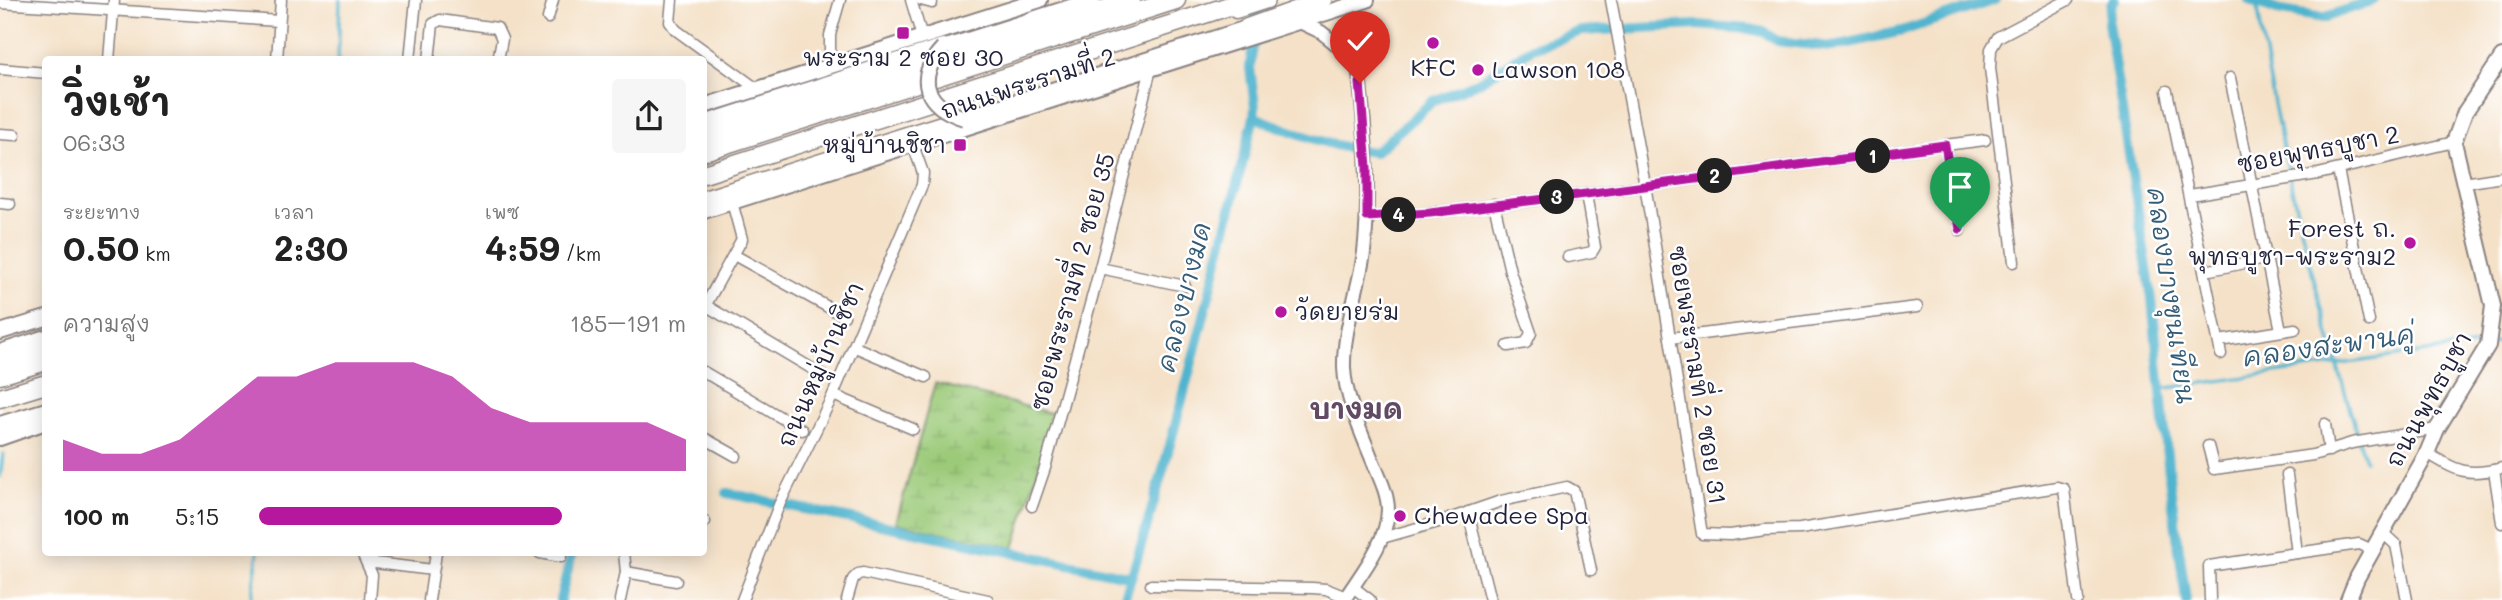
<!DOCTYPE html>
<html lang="th">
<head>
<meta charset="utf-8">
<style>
	:root { --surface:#fff; --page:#f6f6f6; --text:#222; --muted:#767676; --accent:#b5179e }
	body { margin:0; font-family:Mali,"Playpen Sans Thai",sans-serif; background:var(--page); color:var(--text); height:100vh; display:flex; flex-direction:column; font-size:26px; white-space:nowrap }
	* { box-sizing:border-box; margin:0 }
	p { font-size:23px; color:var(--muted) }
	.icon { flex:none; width:38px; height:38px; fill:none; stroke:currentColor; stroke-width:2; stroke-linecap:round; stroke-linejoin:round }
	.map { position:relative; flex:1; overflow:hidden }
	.details { position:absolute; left:42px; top:56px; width:665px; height:500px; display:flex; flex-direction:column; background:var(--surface); border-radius:7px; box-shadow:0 4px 18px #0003 }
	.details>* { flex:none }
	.pin { position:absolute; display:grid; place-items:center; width:60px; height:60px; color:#fff; margin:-72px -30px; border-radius:50% 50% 50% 0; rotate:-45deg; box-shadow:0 0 7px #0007 }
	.pin .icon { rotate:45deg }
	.km { position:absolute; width:35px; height:35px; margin:-18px; border-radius:50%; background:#222; color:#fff; font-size:19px; line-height:35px; text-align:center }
	.round { display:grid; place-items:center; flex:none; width:74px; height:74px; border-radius:7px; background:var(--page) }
	.overview { display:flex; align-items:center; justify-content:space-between; height:119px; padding:0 21px }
	h1 { font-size:38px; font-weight:800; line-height:52px }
	.metrics { display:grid; grid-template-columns:repeat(3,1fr); gap:10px; height:119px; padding:7px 21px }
	.metrics div { display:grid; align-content:center }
	.metrics b { font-size:35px; font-weight:800 }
	.metrics small { font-size:19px; font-weight:400 }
	.metrics p { font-size:19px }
	.chart { height:196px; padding:14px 21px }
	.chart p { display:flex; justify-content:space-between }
	.chart svg { width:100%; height:126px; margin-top:7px; fill:var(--accent); opacity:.7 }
	ul { padding:0 21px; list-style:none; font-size:23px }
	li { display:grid; grid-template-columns:112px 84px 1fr; align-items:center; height:52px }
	li i { height:18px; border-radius:9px; background:var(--accent) }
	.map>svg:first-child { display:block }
	.wetland { fill:url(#wetland-marsh); stroke:#5e765a; stroke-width:2 }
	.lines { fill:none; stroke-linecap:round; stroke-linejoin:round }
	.stream { stroke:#4fb4ce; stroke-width:3.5 }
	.canal { stroke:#4fb4ce; stroke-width:10 }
	.minor-casing { stroke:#8b8281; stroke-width:13 }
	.tertiary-casing { stroke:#8b8281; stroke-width:16 }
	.secondary-casing { stroke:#8b8281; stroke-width:18 }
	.trunk-casing { stroke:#8b8281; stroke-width:19 }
	.motorway-casing { stroke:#8b8281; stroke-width:21 }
	.minor { stroke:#fff; stroke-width:10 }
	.tertiary { stroke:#fff; stroke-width:12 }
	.secondary { stroke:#fff; stroke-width:14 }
	.trunk { stroke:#fff; stroke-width:16 }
	.motorway { stroke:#fff; stroke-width:18 }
	.secondary-bridge-casing { stroke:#8b8281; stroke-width:18; stroke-linecap:butt }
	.secondary-bridge { stroke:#fff; stroke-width:14 }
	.route-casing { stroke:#fff; stroke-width:14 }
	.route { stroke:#b5179e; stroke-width:9 }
	.poi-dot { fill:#b5179e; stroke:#fff; stroke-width:2.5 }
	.labels { text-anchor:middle; stroke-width:5; stroke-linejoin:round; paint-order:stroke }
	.poi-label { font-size:24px; fill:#22223b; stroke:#fff; text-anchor:start }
	.street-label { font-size:24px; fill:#22223b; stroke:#fff }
	.water-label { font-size:26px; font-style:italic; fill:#345c76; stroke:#fff }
	.quarter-label { font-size:28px; font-weight:bold; fill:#624a63; stroke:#fff }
</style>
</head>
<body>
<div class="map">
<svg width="2502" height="600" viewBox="0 0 2502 600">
	<defs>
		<pattern id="wetland-marsh" width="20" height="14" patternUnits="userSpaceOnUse" patternTransform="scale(1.75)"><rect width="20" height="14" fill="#9bca78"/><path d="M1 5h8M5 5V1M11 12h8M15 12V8" fill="none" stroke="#85ad69"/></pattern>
	</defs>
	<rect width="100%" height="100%" fill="#fff"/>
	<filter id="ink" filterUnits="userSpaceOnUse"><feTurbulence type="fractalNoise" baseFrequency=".0143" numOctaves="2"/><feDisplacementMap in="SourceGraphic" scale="14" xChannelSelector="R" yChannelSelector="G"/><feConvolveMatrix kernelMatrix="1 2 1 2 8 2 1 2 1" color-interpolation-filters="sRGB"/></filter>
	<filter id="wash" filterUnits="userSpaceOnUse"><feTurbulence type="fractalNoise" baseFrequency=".00686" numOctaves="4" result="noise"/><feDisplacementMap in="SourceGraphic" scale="28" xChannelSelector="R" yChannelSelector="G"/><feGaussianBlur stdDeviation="1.57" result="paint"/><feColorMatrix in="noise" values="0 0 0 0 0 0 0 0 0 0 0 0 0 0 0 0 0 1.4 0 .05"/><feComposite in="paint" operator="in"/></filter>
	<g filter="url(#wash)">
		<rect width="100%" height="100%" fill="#f4e1c7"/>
		<polygon class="wetland" points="935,383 1055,414 1014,548 896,523"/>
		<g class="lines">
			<g class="stream">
				<path d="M2257 2C2279 158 2320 310 2365 460"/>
				<polyline points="338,60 340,0"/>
				<polyline points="2492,343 2502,341"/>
				<polyline points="2160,389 2484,344"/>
				<polyline points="0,477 3,454"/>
				<polyline points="251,600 258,553"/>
			</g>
			<g class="canal">
				<polyline points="2114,0 2111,5 2108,23 2152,299 2170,485 2186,600"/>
				<polyline points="2250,0 2277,10 2323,18 2374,0"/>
				<path d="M1254 117C1294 132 1332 148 1375 152L1433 101 1479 82 1532 48 1581 31 1697 25 1749 29 1764 32 1777 41 1831 47 1902 31 1995 0"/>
				<polyline points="727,493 1131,577"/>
				<polyline points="560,600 572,553"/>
				<path d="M1124 600C1175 441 1213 278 1254 117L1255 107 1250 68 1258 0"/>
			</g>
		</g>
	</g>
	<g filter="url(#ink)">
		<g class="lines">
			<g class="minor-casing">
				<g id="minor">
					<polyline points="672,0 670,22 676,30 757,89"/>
					<polyline points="911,0 922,37"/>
					<polyline points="921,0 932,3"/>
					<polyline points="1611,0 1645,185 1702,534 1730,535 1765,530 1800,529 2057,487 2064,489 2078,600"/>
					<polyline points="0,3 279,21"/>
					<polyline points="548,18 553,0"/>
					<polyline points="109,60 114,0"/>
					<polyline points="277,60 281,0"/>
					<polyline points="410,60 416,0"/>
					<polyline points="429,60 433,24 440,20 497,28 502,39 498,60"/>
					<polyline points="830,66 830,35 840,0"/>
					<polyline points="0,69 46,73"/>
					<path d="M2230 78C2248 162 2263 246 2281 330"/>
					<polyline points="2167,91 2221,354"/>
					<polyline points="0,134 15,135"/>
					<polyline points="1945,145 1985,140"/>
					<polyline points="2338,170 2369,321"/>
					<polyline points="2464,183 2502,177"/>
					<polyline points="2190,195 2318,174 2454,142"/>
					<polyline points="0,203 10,204"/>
					<polyline points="1494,204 1510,271 1531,333 1526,343 1508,346"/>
					<polyline points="1367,217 1430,213 1586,194 1945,145 1960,218 1960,231"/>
					<polyline points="734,255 844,316"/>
					<polyline points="1568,257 1592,252 1595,247 1586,194"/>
					<polyline points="2014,262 1990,68 1991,49 1998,37 2068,0"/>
					<polyline points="1100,268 1185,286"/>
					<polyline points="2205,271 2265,259"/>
					<polyline points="705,305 821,374"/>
					<polyline points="704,308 742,239 732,202"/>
					<polyline points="1670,338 1917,307"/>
					<polyline points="2219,341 2295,329"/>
					<polyline points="855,347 926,377"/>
					<polyline points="704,372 802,430"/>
					<polyline points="833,395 913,429"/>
					<polyline points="2325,424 2329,451"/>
					<polyline points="704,438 736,456"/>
					<polyline points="2208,446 2214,469 2313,455 2352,443 2437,429"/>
					<path d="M2427 453C2457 471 2467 477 2502 468"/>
					<polyline points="2494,470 2502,523"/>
					<polyline points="2287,475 2297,553 2359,544 2372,550"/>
					<polyline points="1032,506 1045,468 1096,283 1151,69"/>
					<polyline points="1468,512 1490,600"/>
					<polyline points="704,521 705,522"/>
					<polyline points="2382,532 2396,545 2407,600"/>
					<polyline points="1382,538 1449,519 1501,501 1567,487 1574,491 1591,570"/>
					<polyline points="362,553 372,575 370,600"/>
					<polyline points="540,553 561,557"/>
					<polyline points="367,562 433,570"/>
					<polyline points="626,572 676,581"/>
					<polyline points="1151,585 1312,588 1326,589 1346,597"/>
					<polyline points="1353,587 1370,600"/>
					<polyline points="429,600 436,553"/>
					<polyline points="620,600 626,572 624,553"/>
					<polyline points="742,600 779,505 833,395 922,185 923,173 913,145"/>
					<polyline points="847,600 853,579 858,574 863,573 988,600"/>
					<polyline points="2210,600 2209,566 2297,553"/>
				</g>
			</g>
			<g class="tertiary-casing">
				<path id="tertiary" d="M1300 22 1321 32 1355 59 1358 65C1365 127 1371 190 1364 252 1359 290 1343 329 1344 368 1345 397 1363 437 1374 464 1380 479 1388 494 1388 510 1387 543 1361 573 1344 600"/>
			</g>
			<g class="secondary-casing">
				<g id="secondary">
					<polyline points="943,48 1092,0"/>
					<polyline points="704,106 1040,0"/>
					<polyline points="964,118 1256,25"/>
					<polyline points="704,211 1367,0"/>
					<polyline points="0,332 46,318"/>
					<polyline points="0,352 46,337"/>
					<polyline points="0,424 46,410"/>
					<polyline points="0,438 46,422"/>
					<polyline points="2348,600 2357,578 2427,453 2437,429 2488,345 2493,306 2454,142 2465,112 2502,57"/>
				</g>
			</g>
			<g class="trunk-casing">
				<g id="trunk">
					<polyline points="1236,10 1267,0"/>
					<polyline points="1247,27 1323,0"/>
					<polyline points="704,135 1132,0"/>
					<polyline points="0,361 46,347"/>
				</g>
			</g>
			<g class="motorway-casing">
				<g id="motorway">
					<polyline points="704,125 943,48"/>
					<polyline points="704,151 1176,0"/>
					<polyline points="704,174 1248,0"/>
					<polyline points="704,200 964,118"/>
					<polyline points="0,375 46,361"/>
					<polyline points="0,398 46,384"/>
				</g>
			</g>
			<use href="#minor" class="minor"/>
			<use href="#tertiary" class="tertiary"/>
			<use href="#secondary" class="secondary"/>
			<use href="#trunk" class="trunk"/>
			<use href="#motorway" class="motorway"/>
			<g class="secondary-bridge-casing">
				<path id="secondary-bridge" d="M943 48C914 79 926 106 964 118"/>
			</g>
			<use href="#secondary-bridge" class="secondary-bridge"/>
		</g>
	</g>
	<g class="lines" filter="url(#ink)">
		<g class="route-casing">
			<polyline id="route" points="1360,83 1367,167 1367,217 1430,213 1586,194 1945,145 1960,229"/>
		</g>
		<use href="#route" class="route"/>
	</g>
	<g class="poi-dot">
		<rect x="896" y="26" width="14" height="14" rx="3.5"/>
		<circle cx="1433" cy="43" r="7"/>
		<circle cx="1478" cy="70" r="7"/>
		<rect x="953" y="138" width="14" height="14" rx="3.5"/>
		<circle cx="2410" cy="243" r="7"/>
		<circle cx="1281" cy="312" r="7"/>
		<circle cx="1400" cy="516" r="7"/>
	</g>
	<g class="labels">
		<g class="poi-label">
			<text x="903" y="66" text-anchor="middle">พระราม 2 ซอย 30</text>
			<text x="1433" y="76" text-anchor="middle">KFC</text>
			<text x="1492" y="78">Lawson 108</text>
			<text x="946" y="153" text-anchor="end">หมู่บ้านชิชา</text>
			<text x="2396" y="237" text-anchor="end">Forest ถ.<tspan x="2396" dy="28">พุทธบูชา-พระราม2</tspan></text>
			<text x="1295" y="320">วัดยายร่ม</text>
			<text x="1414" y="524">Chewadee Spa</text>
		</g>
		<g class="street-label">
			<text transform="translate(1028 84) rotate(-18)" y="8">ถนนพระรามที่ 2</text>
			<text transform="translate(2318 150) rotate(-11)" y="8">ซอยพุทธบูชา 2</text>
			<text transform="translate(1073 282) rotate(-75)" y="8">ซอยพระรามที่ 2 ซอย 35</text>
			<text transform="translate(821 365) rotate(-66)" y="8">ถนนหมู่บ้านชิชา</text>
			<text transform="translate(1697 375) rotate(81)" y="8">ซอยพระรามที่ 2 ซอย 31</text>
			<text transform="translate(2429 400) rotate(-61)" y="8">ถนนพุทธบูชา</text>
		</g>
		<g class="water-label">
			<text transform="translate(2171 296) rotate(82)" y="9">คลองบางขุนเทียน</text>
			<text transform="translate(1184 297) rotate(-76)" y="9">คลองบางมด</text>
			<text transform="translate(2329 346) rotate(-8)" y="9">คลองสะพานคู่</text>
		</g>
		<g class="quarter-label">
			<text x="1356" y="419">บางมด</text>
		</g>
	</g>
</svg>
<div class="pin" style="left:1960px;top:229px;background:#1e9e55"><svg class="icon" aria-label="arrive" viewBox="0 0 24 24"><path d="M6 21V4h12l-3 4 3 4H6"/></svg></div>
<div class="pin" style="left:1360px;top:83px;background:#d93025"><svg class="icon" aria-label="check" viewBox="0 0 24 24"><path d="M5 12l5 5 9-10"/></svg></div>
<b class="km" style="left:1873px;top:156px">1</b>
<b class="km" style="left:1715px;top:176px">2</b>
<b class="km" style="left:1557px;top:197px">3</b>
<b class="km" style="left:1399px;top:215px">4</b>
<section class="details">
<div class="overview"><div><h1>วิ่งเช้า</h1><p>06:33</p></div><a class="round"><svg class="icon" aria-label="share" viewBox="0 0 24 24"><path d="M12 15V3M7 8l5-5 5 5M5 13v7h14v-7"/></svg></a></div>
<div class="metrics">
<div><p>ระยะทาง</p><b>0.50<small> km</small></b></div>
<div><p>เวลา</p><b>2:30</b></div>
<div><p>เพซ</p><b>4:59<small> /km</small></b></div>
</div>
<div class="chart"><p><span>ความสูง</span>185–191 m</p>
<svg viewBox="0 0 160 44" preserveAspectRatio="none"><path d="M0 44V33L10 38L20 38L30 33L40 22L50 11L60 11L70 6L80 6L90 6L100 11L110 22L120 27L130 27L140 27L150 27L160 33V44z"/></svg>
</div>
<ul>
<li><b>100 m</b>5:15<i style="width:71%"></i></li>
</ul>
</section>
</div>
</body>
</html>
